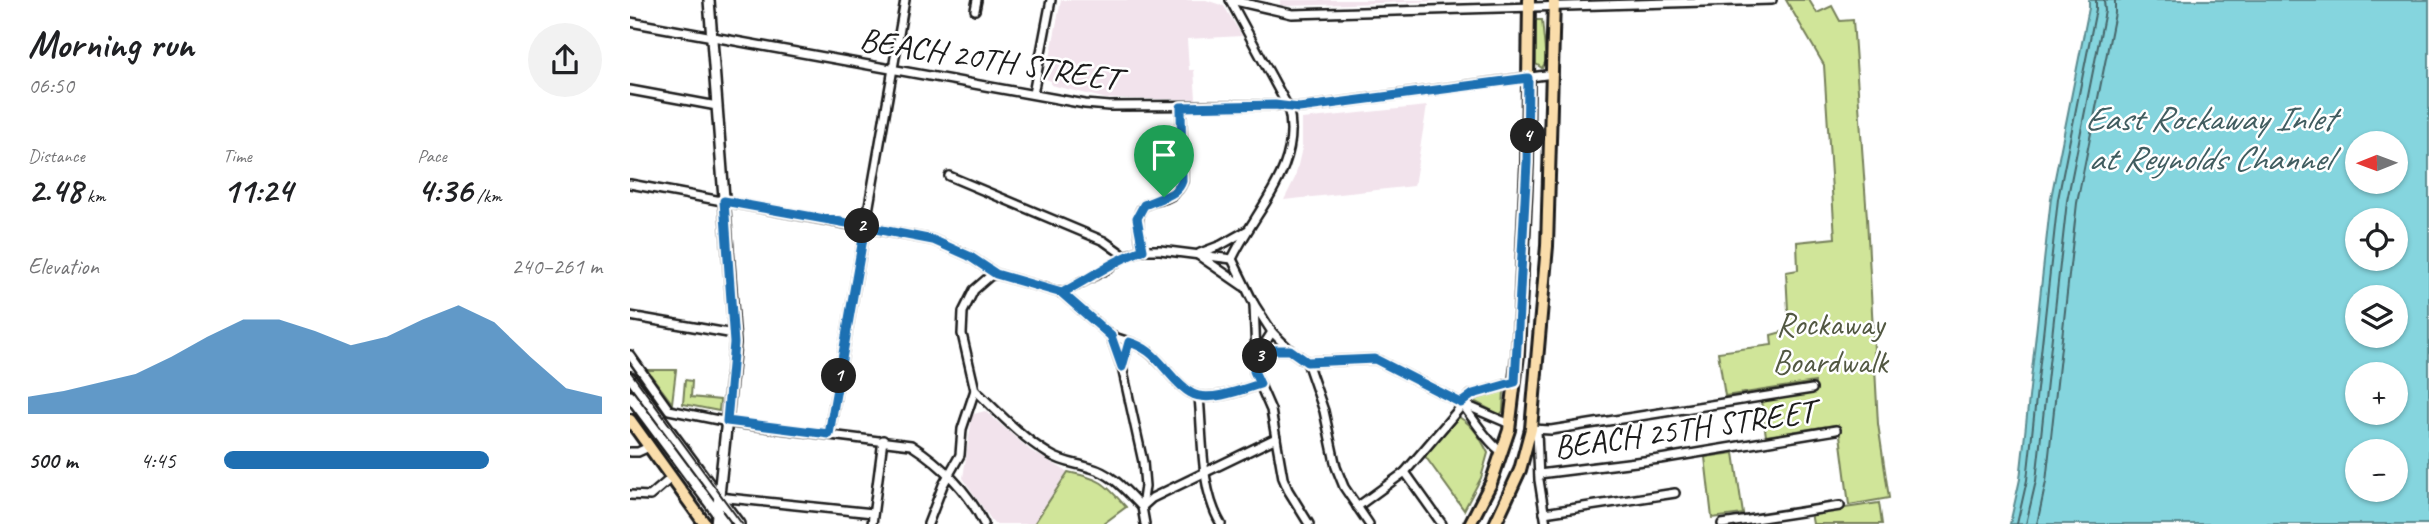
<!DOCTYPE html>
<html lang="en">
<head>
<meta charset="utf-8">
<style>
	:root { --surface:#fff; --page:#f2f2f2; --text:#202124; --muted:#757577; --accent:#1f6fb2 }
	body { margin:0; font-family:Caveat,sans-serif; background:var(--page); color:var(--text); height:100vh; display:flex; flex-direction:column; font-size:26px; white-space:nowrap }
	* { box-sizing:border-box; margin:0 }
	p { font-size:23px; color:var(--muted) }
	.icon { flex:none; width:38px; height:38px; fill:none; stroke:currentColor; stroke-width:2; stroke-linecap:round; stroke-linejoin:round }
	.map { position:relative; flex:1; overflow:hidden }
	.side { display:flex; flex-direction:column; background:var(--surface); width:630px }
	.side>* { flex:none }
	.needle { width:46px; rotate:269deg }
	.buttons { position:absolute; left:1715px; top:131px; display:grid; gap:14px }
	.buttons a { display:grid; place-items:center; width:63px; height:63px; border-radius:50%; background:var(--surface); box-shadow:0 2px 5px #0004; font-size:35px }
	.pin { position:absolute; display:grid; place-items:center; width:60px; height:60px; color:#fff; margin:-72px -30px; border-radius:50% 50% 50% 0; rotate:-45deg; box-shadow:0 0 7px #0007 }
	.pin .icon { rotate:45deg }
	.km { position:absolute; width:35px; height:35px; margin:-18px; border-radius:50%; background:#222; color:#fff; font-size:19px; line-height:35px; text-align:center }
	.round { display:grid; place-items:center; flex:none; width:74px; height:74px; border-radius:37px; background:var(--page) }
	.head { display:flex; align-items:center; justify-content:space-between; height:119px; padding:0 28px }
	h1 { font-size:38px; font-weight:700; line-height:52px }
	.metrics { display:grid; grid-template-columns:repeat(3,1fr); gap:10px; height:119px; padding:7px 28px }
	.metrics div { display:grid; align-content:center }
	.metrics b { font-size:35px; font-weight:700 }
	.metrics small { font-size:19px; font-weight:400 }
	.metrics p { font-size:19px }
	.chart { height:196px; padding:14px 28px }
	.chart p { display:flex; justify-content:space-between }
	.chart svg { width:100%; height:126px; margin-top:7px; fill:var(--accent); opacity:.7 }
	ul { padding:0 28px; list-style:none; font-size:23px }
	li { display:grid; grid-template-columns:112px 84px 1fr; align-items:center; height:52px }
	li i { height:18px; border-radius:9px; background:var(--accent) }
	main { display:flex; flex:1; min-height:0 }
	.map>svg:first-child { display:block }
	.built { fill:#f2e3ec }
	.green { fill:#d0e599; stroke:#76805a; stroke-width:2 }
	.water { fill:#85d5de; stroke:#5b8b90; stroke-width:2; fill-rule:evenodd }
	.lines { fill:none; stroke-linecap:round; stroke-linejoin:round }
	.shore { stroke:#46666a; stroke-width:2 }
	.minor-casing { stroke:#1c1c1c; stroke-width:12 }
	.tertiary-casing { stroke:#1c1c1c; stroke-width:14 }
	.primary-casing { stroke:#1c1c1c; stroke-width:16 }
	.minor { stroke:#fff; stroke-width:7 }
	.tertiary { stroke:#fff; stroke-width:9 }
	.primary { stroke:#faddab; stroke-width:10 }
	.rail { stroke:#1c1c1c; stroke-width:2 }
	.route-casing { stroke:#fff; stroke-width:14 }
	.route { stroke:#1f6fb2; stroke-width:9 }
	.labels { text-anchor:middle; stroke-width:5; stroke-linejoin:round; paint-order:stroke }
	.street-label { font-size:33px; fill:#1c1c1c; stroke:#fff }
	.park-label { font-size:33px; fill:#525842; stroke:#fff }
	.water-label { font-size:35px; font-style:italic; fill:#415d60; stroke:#fff }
</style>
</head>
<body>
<main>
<section class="side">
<div class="head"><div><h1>Morning run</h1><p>06:50</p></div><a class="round"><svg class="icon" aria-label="share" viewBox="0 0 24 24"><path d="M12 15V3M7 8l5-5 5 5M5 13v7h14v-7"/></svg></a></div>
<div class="metrics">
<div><p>Distance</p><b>2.48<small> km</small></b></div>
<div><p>Time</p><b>11:24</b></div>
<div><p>Pace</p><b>4:36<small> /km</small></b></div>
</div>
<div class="chart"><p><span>Elevation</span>240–261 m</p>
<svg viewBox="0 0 160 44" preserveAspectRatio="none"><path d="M0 44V38L10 36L20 33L30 30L40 24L50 17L60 11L70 11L80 15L90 20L100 17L110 11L120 6L130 12L140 24L150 35L160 38V44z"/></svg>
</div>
<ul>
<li><b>500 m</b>4:45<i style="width:70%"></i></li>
</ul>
</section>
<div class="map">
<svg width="1799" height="524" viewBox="0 0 1799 524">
	<rect width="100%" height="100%" fill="#fff"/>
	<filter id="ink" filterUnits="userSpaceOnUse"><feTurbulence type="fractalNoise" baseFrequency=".0143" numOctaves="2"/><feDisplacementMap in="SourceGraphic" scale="14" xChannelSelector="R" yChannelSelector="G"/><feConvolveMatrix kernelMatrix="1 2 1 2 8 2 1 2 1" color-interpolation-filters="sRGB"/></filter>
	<g filter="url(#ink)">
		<g class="built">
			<polygon points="431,0 576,0 594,6 612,36 557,39 559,70 564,70 566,99 477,99 421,85 421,81 416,79"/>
			<polygon points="650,0 839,0 657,6 650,5"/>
			<polygon points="797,106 784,186 654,200 665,178 672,148 672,119"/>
			<polygon points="355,411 401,451 438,472 404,524 364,524 333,478 342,417 344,414"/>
		</g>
		<g class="green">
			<polygon points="1156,0 1179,0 1187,13 1202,6 1210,21 1223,20 1237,218 1248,424 1259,498 1219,505 1210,435 1206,430 1205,425 1136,436 1131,401 1185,390 1185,382 1095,396 1088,352 1142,345 1141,335 1159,330 1156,272 1168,270 1167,242 1205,238 1194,65"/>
			<polygon points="906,20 912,20 916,61 912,68 906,64"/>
			<polygon points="17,370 46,370 42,403"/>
			<polygon points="55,380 62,381 61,397 90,400 89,411 53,404"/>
			<polygon points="874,389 873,411 870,415 838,398"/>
			<path d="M829 417C844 426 851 439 858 453L851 478 834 510 795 456C796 449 822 425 829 417Z"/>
			<polygon points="1104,453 1113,514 1082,518 1075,457"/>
			<path d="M438 472C471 479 474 482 496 507L473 524H404Z"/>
			<polygon points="1249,503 1252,524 1183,524 1181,513"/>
		</g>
		<path class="water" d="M1459 0H1799V524H1380L1390 479 1421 198 1459 8ZM1727 144H1766V182H1727ZM1727 220H1766V259H1727ZM1727 298H1766V336H1727ZM1727 374H1766V413H1727ZM1727 452H1766V490H1727Z"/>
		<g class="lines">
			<g class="shore">
				<polyline points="1387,524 1397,480 1428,199 1466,9 1466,0"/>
				<polyline points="1396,524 1406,481 1437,201 1475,11 1474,0"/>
				<polyline points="1407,524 1416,482 1447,203 1485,13 1485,0"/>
			</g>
			<g class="minor-casing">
				<g id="minor">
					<path d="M600 0 658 107C674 166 625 210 602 259"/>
					<polyline points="601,0 662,14 1142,0"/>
					<polyline points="345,10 347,0"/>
					<polyline points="0,22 455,104 479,106 645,105 669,108 923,74"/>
					<polyline points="0,90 87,106"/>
					<polyline points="403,94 421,0"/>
					<polyline points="319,176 474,241 495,256"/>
					<polyline points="0,184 303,240 339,256 366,274 432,293 481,336 499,342 492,367 513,462 515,486 512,507 515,524"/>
					<path d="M513 250C494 179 538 218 553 181L551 107"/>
					<polyline points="570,253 591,245 616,231"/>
					<polyline points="568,255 613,286"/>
					<polyline points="602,259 624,304 642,332 660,350 677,362 745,359 831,403 880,424"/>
					<polyline points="432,293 477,269 495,256 513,250 530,250 602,259"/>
					<polyline points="624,304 626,355"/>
					<polyline points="0,316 104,334"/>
					<polyline points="642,332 628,354 624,371 641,410 653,478 658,490 679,524"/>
					<polyline points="481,336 491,365"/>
					<path d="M499 342C515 347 523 355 534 367 542 376 550 387 561 393 577 403 613 390 630 384"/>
					<path d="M0 355 39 410 103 423 281 445C311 464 339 492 354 524"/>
					<polyline points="629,357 641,350 660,350"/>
					<polyline points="677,362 694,411 706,467 714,487 739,524"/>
					<path d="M345 390C369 413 391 437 419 454 433 463 446 463 461 468 483 474 496 491 512 507L522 498 646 438"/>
					<path d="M569 397C573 437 570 489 591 524"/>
					<path d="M832 404C843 418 858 443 872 452"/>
					<polyline points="901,429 921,430 1182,389"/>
					<polyline points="907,431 909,480 916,524"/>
					<polyline points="199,434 275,0"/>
					<polyline points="0,452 8,452 19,447"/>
					<polyline points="775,472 812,524"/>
					<polyline points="909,474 1030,459 1206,430"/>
					<polyline points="0,495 20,496 41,478"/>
					<polyline points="88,497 243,513"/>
					<polyline points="727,507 775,472 841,395 885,382"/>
					<polyline points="914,513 1045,493"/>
					<polyline points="242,524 253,440"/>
					<polyline points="298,524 313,485 330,455 332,429 345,390 332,334 333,312 344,290 360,276 366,274"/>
					<polyline points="1092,524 1210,506"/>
				</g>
			</g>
			<g class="tertiary-casing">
				<g id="tertiary">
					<polyline points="79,0 105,343 86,524"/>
					<polyline points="0,377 109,524"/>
					<polyline points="0,396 95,524"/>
				</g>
			</g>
			<g class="primary-casing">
				<g id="primary">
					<polyline points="0,420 75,524"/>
					<polyline points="840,524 861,483 879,430 888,355 897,163 899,0"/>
					<polyline points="865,524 890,470 901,429 917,246 924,0"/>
				</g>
			</g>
			<use href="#minor" class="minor"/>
			<use href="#tertiary" class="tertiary"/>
			<use href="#primary" class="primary"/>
			<polyline class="rail" points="0,371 112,524"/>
		</g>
	</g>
	<g class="lines" filter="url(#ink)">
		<g class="route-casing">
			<path id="route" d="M534 197 514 205 507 218 513 250C484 260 459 279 432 293L366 274 339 256 303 240 235 227 199 434 97 421 104 343 94 201 228 225 242 228 303 240 339 256 366 274 432 293 481 336 492 367 499 342C515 347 523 354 534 367 542 376 550 387 561 393 577 403 612 390 630 384L624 371 626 359 641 350H660L677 362 745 359 831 403 843 394 885 382 897 163 898 78 669 108 645 105 551 107 552 181C549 190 543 194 534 197"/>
		</g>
		<use href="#route" class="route"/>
	</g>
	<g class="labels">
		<g class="street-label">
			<text transform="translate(360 58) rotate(9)" y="12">BEACH 20TH STREET</text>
			<text transform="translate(1054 428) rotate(-8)" y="12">BEACH 25TH STREET</text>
		</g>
		<g class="park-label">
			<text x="1200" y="335">Rockaway<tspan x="1200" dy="38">Boardwalk</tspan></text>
		</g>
		<g class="water-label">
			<text x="1579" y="130">East Rockaway Inlet<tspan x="1579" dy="40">at Reynolds Channel</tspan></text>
		</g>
	</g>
</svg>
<div class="buttons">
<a><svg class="needle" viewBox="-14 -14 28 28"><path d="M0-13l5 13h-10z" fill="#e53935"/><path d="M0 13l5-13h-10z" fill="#757577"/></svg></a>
<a><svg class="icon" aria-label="locate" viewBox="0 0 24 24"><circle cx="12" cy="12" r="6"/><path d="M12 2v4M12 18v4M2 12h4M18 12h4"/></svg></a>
<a><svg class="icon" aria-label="layers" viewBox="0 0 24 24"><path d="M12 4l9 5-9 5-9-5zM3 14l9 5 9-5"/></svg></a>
<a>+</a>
<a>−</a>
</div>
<div class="pin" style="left:534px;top:197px;background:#1e9e55"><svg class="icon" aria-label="arrive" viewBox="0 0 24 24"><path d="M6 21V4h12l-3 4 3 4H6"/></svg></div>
<b class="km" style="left:209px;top:376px">1</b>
<b class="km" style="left:232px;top:226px">2</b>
<b class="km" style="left:630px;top:356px">3</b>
<b class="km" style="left:898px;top:136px">4</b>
</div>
</main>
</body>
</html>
